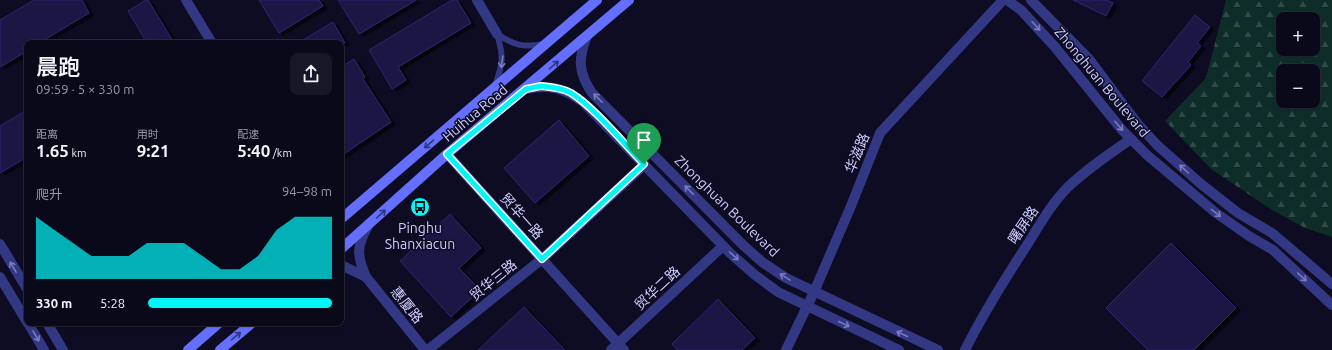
<!DOCTYPE html>
<html lang="zh">
<head>
<meta charset="utf-8">
<style>
	:root { --surface:#0a091a; --page:#181727; --text:#f1f3f6; --muted:#999aa2; --line:#2a2a39; --accent:#00f7f8 }
	body { margin:0; font-family:Ubuntu,"Noto Sans SC",sans-serif; background:var(--page); color:var(--text); height:100vh; display:flex; flex-direction:column; font-size:15px; white-space:nowrap }
	* { box-sizing:border-box; margin:0 }
	p { font-size:13px; color:var(--muted) }
	.icon { flex:none; width:22px; height:22px; fill:none; stroke:currentColor; stroke-width:2; stroke-linecap:round; stroke-linejoin:round }
	.map { position:relative; flex:1; overflow:hidden }
	.panel { position:absolute; left:24px; top:40px; width:320px; height:286px; display:flex; flex-direction:column; background:var(--surface); border-radius:8px; box-shadow:0 1px 3px #0004,0 0 0 1px var(--line) }
	.panel>* { flex:none }
	.controls { position:absolute; left:1276px; top:12px; display:grid; gap:8px }
	.controls a { display:grid; place-items:center; width:44px; height:44px; border-radius:8px; background:var(--surface); box-shadow:0 1px 3px #0004,0 0 0 1px var(--line); font-size:20px }
	.pin { position:absolute; display:grid; place-items:center; width:34px; height:34px; color:#fff; margin:-41px -17px; border-radius:50% 50% 50% 0; rotate:-45deg; box-shadow:0 0 4px #0007 }
	.pin .icon { rotate:45deg }
	.round { display:grid; place-items:center; flex:none; width:42px; height:42px; border-radius:8px; background:var(--page) }
	.summary { display:flex; align-items:center; justify-content:space-between; height:68px; padding:0 12px }
	h1 { font-size:22px; font-weight:600; line-height:30px }
	.metrics { display:grid; grid-template-columns:repeat(3,1fr); gap:6px; height:68px; padding:4px 12px }
	.metrics div { display:grid; align-content:center }
	.metrics b { font-size:17px; font-weight:600 }
	.metrics small { font-size:11px; font-weight:400 }
	.metrics p { font-size:11px }
	.chart { height:112px; padding:8px 12px }
	.chart p { display:flex; justify-content:space-between }
	.chart svg { width:100%; height:72px; margin-top:4px; fill:var(--accent); opacity:.7 }
	ul { padding:0 12px; list-style:none; font-size:13px }
	li { display:grid; grid-template-columns:64px 48px 1fr; align-items:center; height:30px }
	li i { height:10px; border-radius:5px; background:var(--accent) }
	.map>svg:first-child { display:block }
	.forest { fill:url(#forest-firs); fill-rule:evenodd }
	.building { fill:#1b1645; stroke:#2e2673; filter:url(#shadow) }
	.lines { fill:none; stroke-linecap:round; stroke-linejoin:round }
	.service { stroke:#333885; stroke-width:6 }
	.minor { stroke:#333885; stroke-width:10 }
	.tertiary { stroke:#333885; stroke-width:10 }
	.secondary { stroke:#646fff; stroke-width:10 }
	.oneway { stroke:#797bbc }
	.oneway2 { stroke:#30347a }
	.route-casing { stroke:#fff; stroke-width:8 }
	.route { stroke:#00f7f8; stroke-width:5 }
	.labels { text-anchor:middle; stroke-width:3; stroke-linejoin:round; paint-order:stroke }
	.street-label { font-size:14px; fill:#cecdff; stroke:#0d0c22 }
	.poi-label { font-size:14px; fill:#cecdff; stroke:#0d0c22 }
</style>
</head>
<body>
<div class="map">
<svg width="1332" height="350" viewBox="0 0 1332 350">
	<defs>
		<pattern id="forest-firs" width="22" height="20" patternUnits="userSpaceOnUse"><rect width="22" height="20" fill="#0e2d29"/><path d="M5 1l3.5 6h-7zM16 11l3.5 6h-7z" fill="#304a49"/></pattern>
		<filter id="shadow"><feDropShadow dx="4.5" dy="2.5" stdDeviation="0" flood-color="#0009"/></filter>
	</defs>
	<rect width="100%" height="100%" fill="#0d0c22"/>
	<path class="forest" d="M1226 0H1332V237L1305 228 1272 210 1211 169 1165 121 1206 78ZM1283 19H1313V49H1283ZM1283 71H1313V101H1283Z"/>
	<g class="building">
		<polygon points="34,0 82,0 89,13 39,43 27,43 27,51 0,67 0,20"/>
		<polygon points="146,0 148,0 174,43 147,43 128,11"/>
		<polygon points="259,0 319,0 323,6 279,33"/>
		<polygon points="338,0 416,0 359,34"/>
		<polygon points="452,0 457,0 471,23 398,67 406,80 392,89 369,50"/>
		<polygon points="1073,0 1106,0 1113,3 1106,16"/>
		<polygon points="1195,15 1210,27 1197,43 1201,46 1188,62 1191,65 1162,97 1142,81"/>
		<polygon points="333,22 345,43 298,43"/>
		<polygon points="354,59 365,77 363,79 391,122 341,156 341,67"/>
		<polygon points="27,110 27,157 0,173 0,126"/>
		<polygon points="559,120 589,156 535,203 504,168"/>
		<polygon points="450,214 481,248 459,268 480,290 451,317 400,261"/>
		<polygon points="1171,243 1236,308 1194,350 1148,350 1106,308"/>
		<polygon points="718,299 755,338 742,350 677,350 672,344"/>
		<polygon points="524,307 565,350 478,350"/>
	</g>
	<g class="lines">
		<g class="service">
			<path d="M497 34C514 45 522 48 544 44"/>
			<path d="M495 86C503 63 504 57 497 34"/>
		</g>
		<g class="minor">
			<polyline points="186,0 212,43"/>
			<polyline points="477,0 497,34"/>
			<polyline points="447,154 624,350"/>
			<path d="M368 226C356 247 357 256 366 277L425 350"/>
			<polyline points="341,265 366,277"/>
			<polyline points="428,350 542,259 644,165"/>
			<polyline points="611,350 723,246"/>
			<polyline points="786,350 814,292 851,206 880,133 1003,0"/>
			<path d="M965 350C984 312 1006 277 1029 242 1040 224 1052 203 1068 187 1087 169 1109 154 1131 139"/>
		</g>
		<g class="tertiary">
			<polyline points="1007,0 1021,10 1055,47 1122,130 1147,155 1216,213 1249,236 1273,250 1332,305"/>
			<polyline points="1031,0 1089,59 1137,123 1157,145 1201,184 1238,213 1272,233 1332,284"/>
			<path d="M587 36C578 59 578 72 592 93L743 245 762 262 786 278 938 350"/>
			<path d="M526 89C550 84 563 88 583 102L731 254 755 275 778 292 899 350"/>
			<polyline points="0,244 27,289"/>
			<polyline points="0,277 27,322"/>
			<polyline points="28,323 44,350"/>
			<polyline points="47,323 63,350"/>
		</g>
		<g class="secondary">
			<polyline points="341,219 597,0"/>
			<polyline points="341,249 447,154 629,0"/>
			<polyline points="188,350 219,323"/>
			<polyline points="220,350 252,323"/>
		</g>
	</g>
	<defs><path id="oneway-shaft" d="M-6 0H5M1.5-3L5.5 0L1.5 3" fill="none" stroke-width="1.6" stroke-linecap="round" stroke-linejoin="round"/></defs>
	<g class="oneway">
		<use href="#oneway-shaft" transform="translate(1036 26) rotate(48)"/>
		<use href="#oneway-shaft" transform="translate(502 62) rotate(98)"/>
		<use href="#oneway-shaft" transform="translate(598 98) rotate(-135)"/>
		<use href="#oneway-shaft" transform="translate(1119 126) rotate(49)"/>
		<use href="#oneway-shaft" transform="translate(1184 169) rotate(-138)"/>
		<use href="#oneway-shaft" transform="translate(689 190) rotate(-135)"/>
		<use href="#oneway-shaft" transform="translate(1216 213) rotate(38)"/>
		<use href="#oneway-shaft" transform="translate(734 256) rotate(43)"/>
		<use href="#oneway-shaft" transform="translate(13 267) rotate(-121)"/>
		<use href="#oneway-shaft" transform="translate(785 277) rotate(-149)"/>
		<use href="#oneway-shaft" transform="translate(1302 277) rotate(44)"/>
		<use href="#oneway-shaft" transform="translate(844 324) rotate(25)"/>
		<use href="#oneway-shaft" transform="translate(902 334) rotate(-155)"/>
		<use href="#oneway-shaft" transform="translate(36 336) rotate(59)"/>
	</g>
	<g class="oneway2">
		<use href="#oneway-shaft" transform="translate(554 65) rotate(-41)"/>
		<use href="#oneway-shaft" transform="translate(429 144) rotate(139)"/>
		<use href="#oneway-shaft" transform="translate(381 214) rotate(-42)"/>
		<use href="#oneway-shaft" transform="translate(236 336) rotate(-40)"/>
	</g>
	<g class="lines">
		<g class="route-casing">
			<path id="route" d="M541 86C551 87 562 88 571 93 595 108 624 144 644 164L542 259 447 154 526 89Z"/>
		</g>
		<use href="#route" class="route"/>
	</g>
	<defs>
		<g id="bus-disc" transform="scale(1)"><circle r="9.5" fill="#00f7f8" stroke="#0d0c22"/><path d="M-5-6H5V4H4V6H2V4H-2V6H-4V4H-5ZM-3.5-4V0h7V-4ZM-3.5 1.2v1.5H-2V1.2ZM2 1.2v1.5H3.5V1.2Z" fill="#111"/></g>
	</defs>
	<g fill-rule="evenodd">
		<use href="#bus-disc" x="420" y="207"/>
	</g>
	<g class="labels">
		<g class="street-label">
			<text transform="translate(1102 82) rotate(50)" y="5">Zhonghuan Boulevard</text>
			<text transform="translate(475 113) rotate(-40)" y="5">Huihua Road</text>
			<text transform="translate(857 153) rotate(-68)" y="5">华滋路</text>
			<text transform="translate(727 206) rotate(44)" y="5">Zhonghuan Boulevard</text>
			<text transform="translate(522 216) rotate(48)" y="5">贸华一路</text>
			<text transform="translate(1023 225) rotate(-56)" y="5">曙屏路</text>
			<text transform="translate(493 280) rotate(-39)" y="5">贸华三路</text>
			<text transform="translate(657 288) rotate(-43)" y="5">贸华二路</text>
			<text transform="translate(407 305) rotate(51)" y="5">惠厦路</text>
		</g>
		<g class="poi-label">
			<text x="420" y="233">Pinghu<tspan x="420" dy="16">Shanxiacun</tspan></text>
		</g>
	</g>
</svg>
<div class="controls">
<a>+</a>
<a>−</a>
</div>
<div class="pin" style="left:644px;top:164px;background:#1e9e55"><svg class="icon" aria-label="arrive" viewBox="0 0 24 24"><path d="M6 21V4h12l-3 4 3 4H6"/></svg></div>
<section class="panel">
<div class="summary"><div><h1>晨跑</h1><p>09:59 · 5 × 330 m</p></div><a class="round"><svg class="icon" aria-label="share" viewBox="0 0 24 24"><path d="M12 15V3M7 8l5-5 5 5M5 13v7h14v-7"/></svg></a></div>
<div class="metrics">
<div><p>距离</p><b>1.65<small> km</small></b></div>
<div><p>用时</p><b>9:21</b></div>
<div><p>配速</p><b>5:40<small> /km</small></b></div>
</div>
<div class="chart"><p><span>爬升</span>94–98 m</p>
<svg viewBox="0 0 160 44" preserveAspectRatio="none"><path d="M0 44V6L10 14L20 22L30 30L40 30L50 30L60 22L70 22L80 22L90 30L100 38L110 38L120 30L130 14L140 6L150 6L160 6V44z"/></svg>
</div>
<ul>
<li><b>330 m</b>5:28<i style="width:100%"></i></li>
</ul>
</section>
</div>
</body>
</html>
